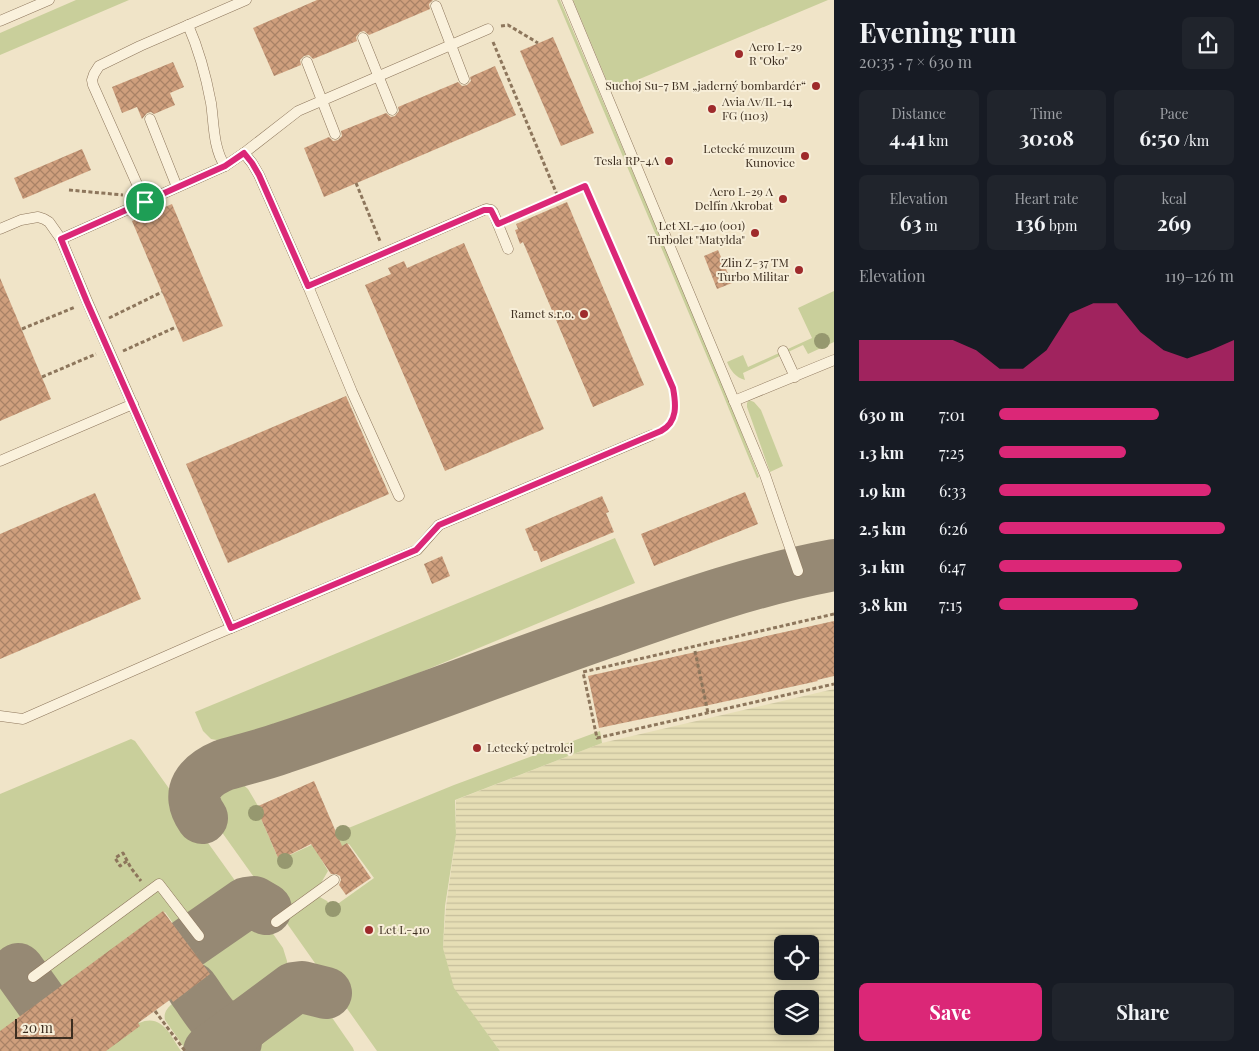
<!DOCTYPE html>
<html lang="en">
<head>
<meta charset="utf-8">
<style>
	:root { --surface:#171b24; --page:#20242c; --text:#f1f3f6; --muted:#9ea1a6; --accent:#db2777 }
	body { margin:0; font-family:"Playfair Display",serif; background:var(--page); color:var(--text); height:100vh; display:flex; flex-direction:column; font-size:19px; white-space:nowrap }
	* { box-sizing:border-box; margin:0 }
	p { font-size:16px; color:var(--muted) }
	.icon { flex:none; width:28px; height:28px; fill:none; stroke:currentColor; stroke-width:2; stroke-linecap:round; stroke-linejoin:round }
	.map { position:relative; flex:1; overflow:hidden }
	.panel { display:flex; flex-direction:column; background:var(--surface); width:425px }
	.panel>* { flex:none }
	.tools { position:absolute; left:774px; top:935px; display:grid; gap:10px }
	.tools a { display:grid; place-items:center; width:45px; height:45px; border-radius:8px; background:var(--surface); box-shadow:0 2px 12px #0003; font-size:25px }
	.scale { position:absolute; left:15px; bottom:12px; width:58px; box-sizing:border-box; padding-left:5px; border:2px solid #3d2e20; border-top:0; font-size:14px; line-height:18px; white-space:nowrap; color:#3d2e20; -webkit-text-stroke:4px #f7eed8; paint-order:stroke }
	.pin { position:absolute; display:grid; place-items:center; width:42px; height:42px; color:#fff; margin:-21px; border:2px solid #fff; border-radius:50%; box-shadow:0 1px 5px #0007 }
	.round { display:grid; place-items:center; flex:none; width:52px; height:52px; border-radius:8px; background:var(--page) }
	.head { display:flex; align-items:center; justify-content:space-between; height:85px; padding:0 25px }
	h1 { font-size:28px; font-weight:700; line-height:38px }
	.figures { display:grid; grid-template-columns:repeat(3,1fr); gap:8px; height:85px; padding:5px 25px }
	.figures div { display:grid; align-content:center; border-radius:8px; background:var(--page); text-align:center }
	.figures b { font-size:21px; font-weight:700 }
	.figures small { font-size:14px; font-weight:400 }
	.figures p { font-size:14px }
	.chart { height:140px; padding:10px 25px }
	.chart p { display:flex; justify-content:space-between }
	.chart svg { width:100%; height:90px; margin-top:5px; fill:var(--accent); opacity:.7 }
	.button { display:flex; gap:10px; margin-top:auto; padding:10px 25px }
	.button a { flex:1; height:58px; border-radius:8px; background:var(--accent); color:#fff; font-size:20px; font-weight:700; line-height:58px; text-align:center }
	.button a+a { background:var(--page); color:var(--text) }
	ul { padding:0 25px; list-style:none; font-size:16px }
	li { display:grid; grid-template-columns:80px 60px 1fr; align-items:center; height:38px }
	li i { height:12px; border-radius:6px; background:var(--accent) }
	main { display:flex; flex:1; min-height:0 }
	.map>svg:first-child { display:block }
	.farmland { fill:url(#farmland-rules); fill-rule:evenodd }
	.green { fill:#c9cf9b }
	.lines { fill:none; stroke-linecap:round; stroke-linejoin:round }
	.taxiway { stroke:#968974; stroke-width:52 }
	.building { fill:url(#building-cross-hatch) }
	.service-casing { stroke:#8d765c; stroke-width:11 }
	.path { stroke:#8d765c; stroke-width:3; stroke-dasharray:4 2.5; stroke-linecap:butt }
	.service { stroke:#faf1dc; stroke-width:10 }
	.tree { fill:#96986f }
	.route-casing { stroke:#fff; stroke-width:10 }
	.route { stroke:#db2777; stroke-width:6 }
	.poi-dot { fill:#9e2a2b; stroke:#f7eed8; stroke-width:2 }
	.labels { text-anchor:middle; stroke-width:4; stroke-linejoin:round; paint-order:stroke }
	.poi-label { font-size:12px; fill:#3d2e20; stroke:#f7eed8; text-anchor:end }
</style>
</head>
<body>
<main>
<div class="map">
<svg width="834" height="1051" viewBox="0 0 834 1051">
	<defs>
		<pattern id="farmland-rules" width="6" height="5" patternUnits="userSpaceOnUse" patternTransform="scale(1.25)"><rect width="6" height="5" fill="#e6deb5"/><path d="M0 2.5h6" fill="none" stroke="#c6bf9b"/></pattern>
		<pattern id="building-cross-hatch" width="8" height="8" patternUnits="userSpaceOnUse" patternTransform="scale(1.25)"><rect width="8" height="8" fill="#cf9f7d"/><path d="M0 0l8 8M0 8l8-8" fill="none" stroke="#a98266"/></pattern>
	</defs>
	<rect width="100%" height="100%" fill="#f0e4c8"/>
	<path class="farmland" d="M834 689V1051H500L453 988 443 948 446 907 456 835V800L602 743ZM782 944H810V971H782ZM782 999H810V1026H782Z"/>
	<g class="green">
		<polygon points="76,0 129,0 0,55 0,33"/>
		<polygon points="557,0 560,0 723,385 759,477 757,478 722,392"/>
		<polygon points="573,0 828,0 611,91"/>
		<path d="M834 291V342L808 354 803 345 743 373 745 380C735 377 731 371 727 362L743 355 748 367 812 338 798 308Z"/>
		<polygon points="749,400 754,402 761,410 783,466 770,472 747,407 747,403"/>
		<polygon points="615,538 635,583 284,729 248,743 228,742 211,739 203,731 195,712"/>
		<polygon points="600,731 602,743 455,800 456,835 445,906 443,948 454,988 500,1051 377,1051 286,922 287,918 318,896 327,901 332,908 374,878 349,844 321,859 328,871 321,883 282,911 278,911 221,831 216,809 218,803 228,782 231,779 238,780 248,789 258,806 256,807 279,860 346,829 454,785"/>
		<path d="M131 739 135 741 236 882C238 889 238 895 233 900L183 937 165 912 96 964 139 1023C162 1013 170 1035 181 1051H0V794Z"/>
		<polygon points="251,911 255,912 262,918 283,948 287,961 287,969 285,978 279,988 236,1019 228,1020 221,1016 199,985 211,975 193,950 242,914"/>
		<path d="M188 993 210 1024 212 1031C210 1042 198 1051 188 1051L186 1050 165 1020C162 1007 178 1000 188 993Z"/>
		<polygon points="301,999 313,1001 324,1006 353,1048 354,1051 246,1051 244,1045 243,1041 249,1031 289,1002"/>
	</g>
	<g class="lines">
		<g class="taxiway">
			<path d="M202 818C184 792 200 775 224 765 243 759 263 755 282 748 389 713 493 672 599 635 676 608 753 580 834 565"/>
			<polyline points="187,944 246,903 254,902 266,909"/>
			<polyline points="18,969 41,1001"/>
			<path d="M192 988C200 998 217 1029 230 1030 235 1030 241 1027 245 1024 241 1029 235 1035 236 1042"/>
			<polyline points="209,1051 294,988 302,987 326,993"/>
		</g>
	</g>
	<g class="building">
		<polygon points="317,0 433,0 429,4 430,9 369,35 364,31 360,32 356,37 357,41 313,59 309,55 304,56 300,60 301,65 274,76 253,28"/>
		<polygon points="553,37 594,133 561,146 520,51"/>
		<polygon points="173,62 184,87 170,93 175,105 154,114 151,112 147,113 142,119 137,107 122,113 112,87"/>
		<polygon points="495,66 516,115 324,197 304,148 329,137 333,141 338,140 342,136 341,131 386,113 391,117 395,116 399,111 398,107 458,82 462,86 467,85 471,81 470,77"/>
		<polygon points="82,149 91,170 23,199 14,178"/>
		<polygon points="567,202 644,385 593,407 523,242 520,244 515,230 518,229 516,224"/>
		<polygon points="172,204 223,326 183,342 132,221"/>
		<polygon points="464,243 544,429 445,471 365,285 391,274 388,268 404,261 407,268"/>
		<polygon points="718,250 732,283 717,289 704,256"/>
		<polygon points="0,278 51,399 0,421"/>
		<polygon points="346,396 389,494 228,563 186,464"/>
		<polygon points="745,492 758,524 654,566 641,534"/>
		<polygon points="95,493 141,599 0,659 0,534"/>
		<polygon points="602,496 609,512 606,513 614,532 541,562 537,551 534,551 525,529"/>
		<polygon points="442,556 450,576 432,584 424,564"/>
		<polygon points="834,621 834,676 817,680 818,681 709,705 599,728 588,676"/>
		<polygon points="314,781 342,846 347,843 371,878 346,895 339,885 341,880 340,876 336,874 331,874 311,844 279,860 256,807"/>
		<polygon points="163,911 210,974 173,1002 171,999 138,1023 140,1026 106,1051 0,1051 0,1031"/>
	</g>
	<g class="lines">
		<g class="service-casing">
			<g id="service">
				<polyline points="567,0 765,475 798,571"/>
				<polyline points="436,6 464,79"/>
				<polyline points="0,21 49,0"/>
				<path d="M188 25C199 50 206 76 211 103 214 123 213 148 225 166"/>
				<polyline points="363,38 392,110"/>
				<polyline points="307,62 335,134"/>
				<polyline points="150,119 177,187"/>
				<polyline points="244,153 298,111 488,29"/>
				<polyline points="145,202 93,85 92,80 94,74 99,66 140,46 246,0"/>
				<polyline points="0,229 21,220 38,217 44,219 49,222 61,239 87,301 231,628"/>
				<polyline points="61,239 225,166 244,153 252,163 259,175 308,286 352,392 399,496"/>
				<polyline points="308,286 486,209 491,210 493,212 508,249"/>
				<polyline points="783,351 795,377"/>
				<polyline points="734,401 834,360"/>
				<polyline points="0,461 133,404"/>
				<polyline points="0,716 23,719 212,636 417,550 439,525 652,435"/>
				<polyline points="276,922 334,880"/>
				<polyline points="33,977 159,884 199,936"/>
			</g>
		</g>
		<g class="path">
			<polyline points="501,26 508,25 538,43"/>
			<polyline points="493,42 558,197"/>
			<polyline points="356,183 380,241"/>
			<polyline points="69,190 123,195"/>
			<path d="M509 219 585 186 673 388C676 404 677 418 664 430"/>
			<polyline points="109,318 162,292"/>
			<polyline points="22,329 75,307"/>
			<polyline points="123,351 176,327"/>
			<polyline points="42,377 96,354"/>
			<polyline points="834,614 583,672 597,738 834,684"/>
			<polyline points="695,651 708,713"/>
			<polyline points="127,861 120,866 115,858 123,853 131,868 141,881"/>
			<polyline points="155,1011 185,1051"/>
		</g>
		<use href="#service" class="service"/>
	</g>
	<g class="tree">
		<circle cx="822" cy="341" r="8"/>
		<circle cx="256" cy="813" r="8"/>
		<circle cx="343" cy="833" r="8"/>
		<circle cx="285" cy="861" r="8"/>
		<circle cx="333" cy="909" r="8"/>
	</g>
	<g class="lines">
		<g class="route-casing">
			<path id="route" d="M244 153 252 163 259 175 308 286 484 210H491L498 224 585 186 673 388C676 404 678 422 661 431L439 525 416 550 231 628 87 302 61 239 225 166Z"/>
		</g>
		<use href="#route" class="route"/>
	</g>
	<g class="poi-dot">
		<circle cx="739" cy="54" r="5"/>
		<circle cx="816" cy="86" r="5"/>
		<circle cx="712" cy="109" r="5"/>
		<circle cx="805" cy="156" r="5"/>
		<circle cx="669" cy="161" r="5"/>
		<circle cx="783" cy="199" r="5"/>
		<circle cx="755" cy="233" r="5"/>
		<circle cx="799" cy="270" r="5"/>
		<circle cx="584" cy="314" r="5"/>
		<circle cx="477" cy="748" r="5"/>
		<circle cx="369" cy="930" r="5"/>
	</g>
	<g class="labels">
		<g class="poi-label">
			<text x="749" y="51" text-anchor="start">Aero L-29<tspan x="749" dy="14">R "Oko"</tspan></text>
			<text x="806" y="90">Suchoj Su-7 BM „jaderný bombardér“</text>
			<text x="722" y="106" text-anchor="start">Avia Av/IL-14<tspan x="722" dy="14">FG (1103)</tspan></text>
			<text x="795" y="153">Letecké muzeum<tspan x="795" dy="14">Kunovice</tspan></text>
			<text x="659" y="165">Tesla RP-4A</text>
			<text x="773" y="196">Aero L-29 A<tspan x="773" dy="14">Delfín Akrobat</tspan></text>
			<text x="745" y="230">Let XL-410 (001)<tspan x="745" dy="14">Turbolet "Matylda"</tspan></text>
			<text x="789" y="267">Zlin Z-37 TM<tspan x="789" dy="14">Turbo Militar</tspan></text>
			<text x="574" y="318">Ramet s.r.o.</text>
			<text x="487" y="752" text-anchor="start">Letecký petrolej</text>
			<text x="379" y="934" text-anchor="start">Let L-410</text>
		</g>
	</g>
</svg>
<div class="tools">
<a><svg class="icon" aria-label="locate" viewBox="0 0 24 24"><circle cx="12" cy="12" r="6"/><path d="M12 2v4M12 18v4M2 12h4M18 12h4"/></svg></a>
<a><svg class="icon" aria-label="layers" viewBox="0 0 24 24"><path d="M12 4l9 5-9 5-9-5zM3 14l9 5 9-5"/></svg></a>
</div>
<div class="scale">20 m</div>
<div class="pin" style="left:145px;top:202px;background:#1e9e55"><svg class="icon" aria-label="arrive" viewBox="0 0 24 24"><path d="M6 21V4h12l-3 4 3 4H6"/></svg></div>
</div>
<section class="panel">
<div class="head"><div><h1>Evening run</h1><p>20:35 · 7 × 630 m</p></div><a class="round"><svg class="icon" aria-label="share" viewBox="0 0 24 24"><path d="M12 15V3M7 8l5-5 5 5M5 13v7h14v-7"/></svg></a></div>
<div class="figures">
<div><p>Distance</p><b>4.41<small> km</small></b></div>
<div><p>Time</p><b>30:08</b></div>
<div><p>Pace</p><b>6:50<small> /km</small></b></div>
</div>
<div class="figures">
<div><p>Elevation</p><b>63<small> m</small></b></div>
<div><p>Heart rate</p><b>136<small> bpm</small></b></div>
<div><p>kcal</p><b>269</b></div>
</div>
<div class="chart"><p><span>Elevation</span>119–126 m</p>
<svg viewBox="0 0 160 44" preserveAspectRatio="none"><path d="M0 44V24L10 24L20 24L30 24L40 24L50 29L60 38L70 38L80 29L90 11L100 6L110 6L120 20L130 29L140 33L150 29L160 24V44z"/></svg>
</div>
<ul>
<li><b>630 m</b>7:01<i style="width:68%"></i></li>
<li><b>1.3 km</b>7:25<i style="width:54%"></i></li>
<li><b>1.9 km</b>6:33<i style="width:90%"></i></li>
<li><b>2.5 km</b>6:26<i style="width:96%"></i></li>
<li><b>3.1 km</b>6:47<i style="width:78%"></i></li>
<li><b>3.8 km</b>7:15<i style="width:59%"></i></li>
</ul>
<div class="button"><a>Save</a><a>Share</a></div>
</section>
</main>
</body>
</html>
